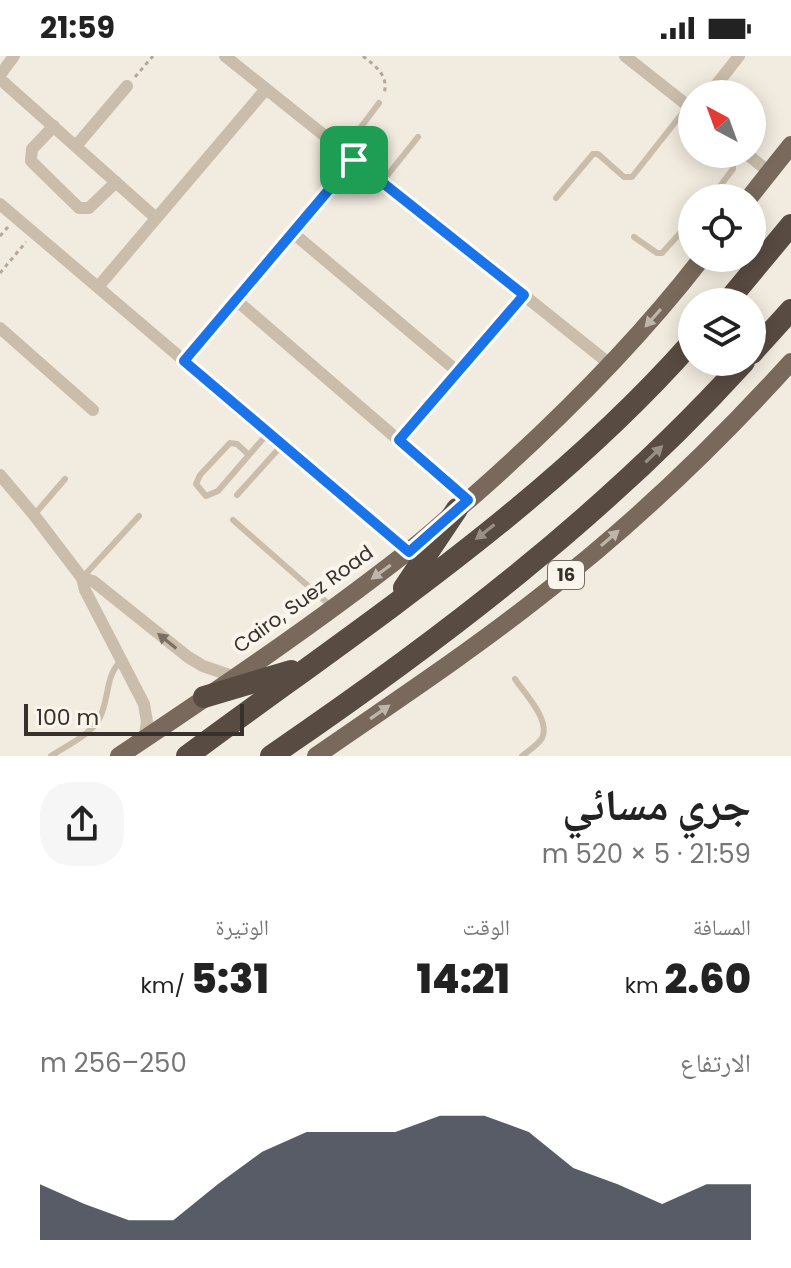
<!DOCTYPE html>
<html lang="ar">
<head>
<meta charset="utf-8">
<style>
	:root { --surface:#fff; --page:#f6f6f6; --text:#222; --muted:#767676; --accent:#111827 }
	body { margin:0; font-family:Poppins,"Noto Naskh Arabic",sans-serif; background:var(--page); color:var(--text); direction:rtl; height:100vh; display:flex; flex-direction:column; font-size:30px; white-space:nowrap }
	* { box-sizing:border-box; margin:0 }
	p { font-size:26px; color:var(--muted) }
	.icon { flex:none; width:44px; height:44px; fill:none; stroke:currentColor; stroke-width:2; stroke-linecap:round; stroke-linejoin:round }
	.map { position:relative; height:700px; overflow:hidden; direction:ltr }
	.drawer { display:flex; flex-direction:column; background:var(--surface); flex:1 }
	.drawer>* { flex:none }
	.needle { width:52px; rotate:319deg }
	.buttons { position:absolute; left:678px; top:24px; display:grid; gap:16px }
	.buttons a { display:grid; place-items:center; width:88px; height:88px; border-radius:50%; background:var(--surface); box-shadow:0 4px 20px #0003; font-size:40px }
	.scale { position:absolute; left:24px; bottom:20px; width:220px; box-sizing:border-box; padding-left:8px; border:4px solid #38302a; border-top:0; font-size:22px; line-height:28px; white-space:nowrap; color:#38302a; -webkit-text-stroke:6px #f9f5ec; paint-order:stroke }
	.pin { position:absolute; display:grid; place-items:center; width:68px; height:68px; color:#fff; margin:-34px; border-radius:16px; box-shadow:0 4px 12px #0006 }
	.round { display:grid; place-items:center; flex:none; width:84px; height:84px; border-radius:32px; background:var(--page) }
	.headline { display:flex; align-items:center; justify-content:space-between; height:136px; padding:0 40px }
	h1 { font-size:44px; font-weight:800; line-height:60px }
	.figures { display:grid; grid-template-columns:repeat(3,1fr); gap:12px; height:136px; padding:8px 40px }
	.figures div { display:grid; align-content:center }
	.figures b { font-size:40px; font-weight:800 }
	.figures small { font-size:22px; font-weight:400 }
	.figures p { font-size:22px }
	.chart { height:224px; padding:16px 40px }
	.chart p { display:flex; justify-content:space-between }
	.chart svg { width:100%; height:144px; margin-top:8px; fill:var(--accent); opacity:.7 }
	.status { display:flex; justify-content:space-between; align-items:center; height:56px; padding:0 40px; background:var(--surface); direction:ltr }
	.status svg { height:22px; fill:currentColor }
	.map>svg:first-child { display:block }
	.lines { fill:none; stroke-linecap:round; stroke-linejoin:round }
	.path { stroke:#b6a796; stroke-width:3; stroke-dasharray:4 4; stroke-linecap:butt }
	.lane { stroke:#cabdab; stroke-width:6 }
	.street { stroke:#cabdab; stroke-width:12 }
	.primary { stroke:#79695c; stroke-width:18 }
	.highway { stroke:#584b42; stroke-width:22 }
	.oneway { fill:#bfb6ab }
	.oneway2 { fill:#988f86 }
	.oneway3 { fill:#7a6f64 }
	.route-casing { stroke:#fff; stroke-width:16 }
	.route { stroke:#1a73e8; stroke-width:10 }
	.labels { text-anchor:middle; stroke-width:8; stroke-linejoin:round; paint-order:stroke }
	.shield { fill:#f9f5ec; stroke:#726b64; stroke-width:2 }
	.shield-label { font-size:18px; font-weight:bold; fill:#38302a }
	.street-label { font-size:20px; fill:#38302a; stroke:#f9f5ec }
</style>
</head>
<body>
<div class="status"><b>21:59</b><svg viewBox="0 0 49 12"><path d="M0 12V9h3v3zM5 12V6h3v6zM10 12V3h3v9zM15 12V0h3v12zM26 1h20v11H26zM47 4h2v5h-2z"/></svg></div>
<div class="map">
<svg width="791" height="700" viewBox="0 0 791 700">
	<rect width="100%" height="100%" fill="#f2ebdf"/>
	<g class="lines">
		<g class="path">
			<path d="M363 0C376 11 389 19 384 38"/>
			<polyline points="135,21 153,0"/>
			<polyline points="0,180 8,171"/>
			<polyline points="0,217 26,186"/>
		</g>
		<g class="lane">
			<polyline points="343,95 379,47"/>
			<polyline points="382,126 418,81"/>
			<polyline points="556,142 593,98 598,98 624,121 632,121 688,50"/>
			<polyline points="711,142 733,113 733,106 726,98"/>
			<polyline points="634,181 657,197 662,197 692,164"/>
			<polyline points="249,399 237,388 230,387 200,419 196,428 206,440 218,435 268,377"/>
			<polyline points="237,439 282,389"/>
			<polyline points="34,459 65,423"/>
			<polyline points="233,464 332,551"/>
			<polyline points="82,522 139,460"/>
			<path d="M515 623C524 637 551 664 542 682 538 689 528 695 522 700"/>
			<path d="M51 700C66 690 88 680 98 665 110 646 104 620 121 605"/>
		</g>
		<g class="street">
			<polyline points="225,0 611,309"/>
			<polyline points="625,0 692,53"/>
			<polyline points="0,19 14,0"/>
			<polyline points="0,23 156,162"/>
			<polyline points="709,38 739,0"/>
			<polyline points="54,70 32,93 31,105 79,152 89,152 116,126"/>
			<polyline points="76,90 127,30"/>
			<polyline points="747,98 769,116"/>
			<polyline points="0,148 409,496"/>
			<polyline points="293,177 458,316"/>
			<polyline points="98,231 266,33"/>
			<polyline points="236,244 468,444"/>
			<polyline points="0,272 93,354"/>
			<polyline points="184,305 354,104"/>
			<polyline points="399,384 524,239"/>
			<polyline points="0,419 34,459 82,522 85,534 144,648 147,666 144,683"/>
			<polyline points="82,522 93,525 188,601 203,610 235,621"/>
		</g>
		<g class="primary">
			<polyline points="749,142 791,89"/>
			<path d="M119 700C216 635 314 569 406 497 429 480 449 460 471 442 555 368 634 290 702 202"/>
			<path d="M316 700C391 648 467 598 538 542 629 472 714 391 791 306"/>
		</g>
		<g class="highway">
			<polyline points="727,246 791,169"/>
			<polyline points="752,297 791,254"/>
			<polyline points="404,532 457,453"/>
			<polyline points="204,641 291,615"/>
			<path d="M187 700C361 571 548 449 692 286"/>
			<path d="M271 700C441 584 605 459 744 306"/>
		</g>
	</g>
	<defs><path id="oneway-solid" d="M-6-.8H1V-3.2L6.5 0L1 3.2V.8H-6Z" transform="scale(2)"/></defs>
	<g class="oneway">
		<use href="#oneway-solid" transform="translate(653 262) rotate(131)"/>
		<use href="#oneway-solid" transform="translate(610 482) rotate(-41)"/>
		<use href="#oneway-solid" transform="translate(381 516) rotate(144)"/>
		<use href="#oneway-solid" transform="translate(380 656) rotate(-35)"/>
	</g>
	<g class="oneway2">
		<use href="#oneway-solid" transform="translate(654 398) rotate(-44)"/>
		<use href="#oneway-solid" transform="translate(485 476) rotate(142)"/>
	</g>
	<use class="oneway3" href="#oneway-solid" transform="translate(167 585) rotate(-141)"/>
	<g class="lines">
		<g class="route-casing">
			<polygon id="route" points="354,104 524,239 399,384 468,444 409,496 184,305"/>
		</g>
		<use href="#route" class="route"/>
	</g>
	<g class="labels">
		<rect class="shield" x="548" y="505" width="36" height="28" rx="6"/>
		<g class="shield-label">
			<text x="566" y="525">16</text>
		</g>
		<g class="street-label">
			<text transform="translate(303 543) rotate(-36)" y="7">Cairo, Suez Road</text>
		</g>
	</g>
</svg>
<div class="buttons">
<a><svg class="needle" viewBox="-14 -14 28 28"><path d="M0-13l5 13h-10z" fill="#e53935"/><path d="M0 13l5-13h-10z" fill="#767676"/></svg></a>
<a><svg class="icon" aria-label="locate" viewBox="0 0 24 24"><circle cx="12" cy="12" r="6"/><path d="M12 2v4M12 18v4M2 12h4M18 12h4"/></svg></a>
<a><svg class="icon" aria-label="layers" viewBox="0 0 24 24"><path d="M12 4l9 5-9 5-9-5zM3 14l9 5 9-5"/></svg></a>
</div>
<div class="scale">100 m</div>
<div class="pin" style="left:354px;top:104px;background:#1e9e55"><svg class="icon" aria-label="arrive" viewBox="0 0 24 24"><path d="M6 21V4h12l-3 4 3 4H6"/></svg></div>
</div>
<section class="drawer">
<div class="headline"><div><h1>جري مسائي</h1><p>21:59 · 5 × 520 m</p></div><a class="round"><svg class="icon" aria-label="share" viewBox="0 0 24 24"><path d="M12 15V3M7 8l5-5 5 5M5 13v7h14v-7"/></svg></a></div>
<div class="figures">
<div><p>المسافة</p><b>2.60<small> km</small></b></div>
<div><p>الوقت</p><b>14:21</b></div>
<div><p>الوتيرة</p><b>5:31<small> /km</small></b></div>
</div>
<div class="chart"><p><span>الارتفاع</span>250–256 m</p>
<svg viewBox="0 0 160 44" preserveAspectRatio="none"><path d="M0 44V27L10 33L20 38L30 38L40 27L50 17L60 11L70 11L80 11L90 6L100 6L110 11L120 22L130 27L140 33L150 27L160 27V44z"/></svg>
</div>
</section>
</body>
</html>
